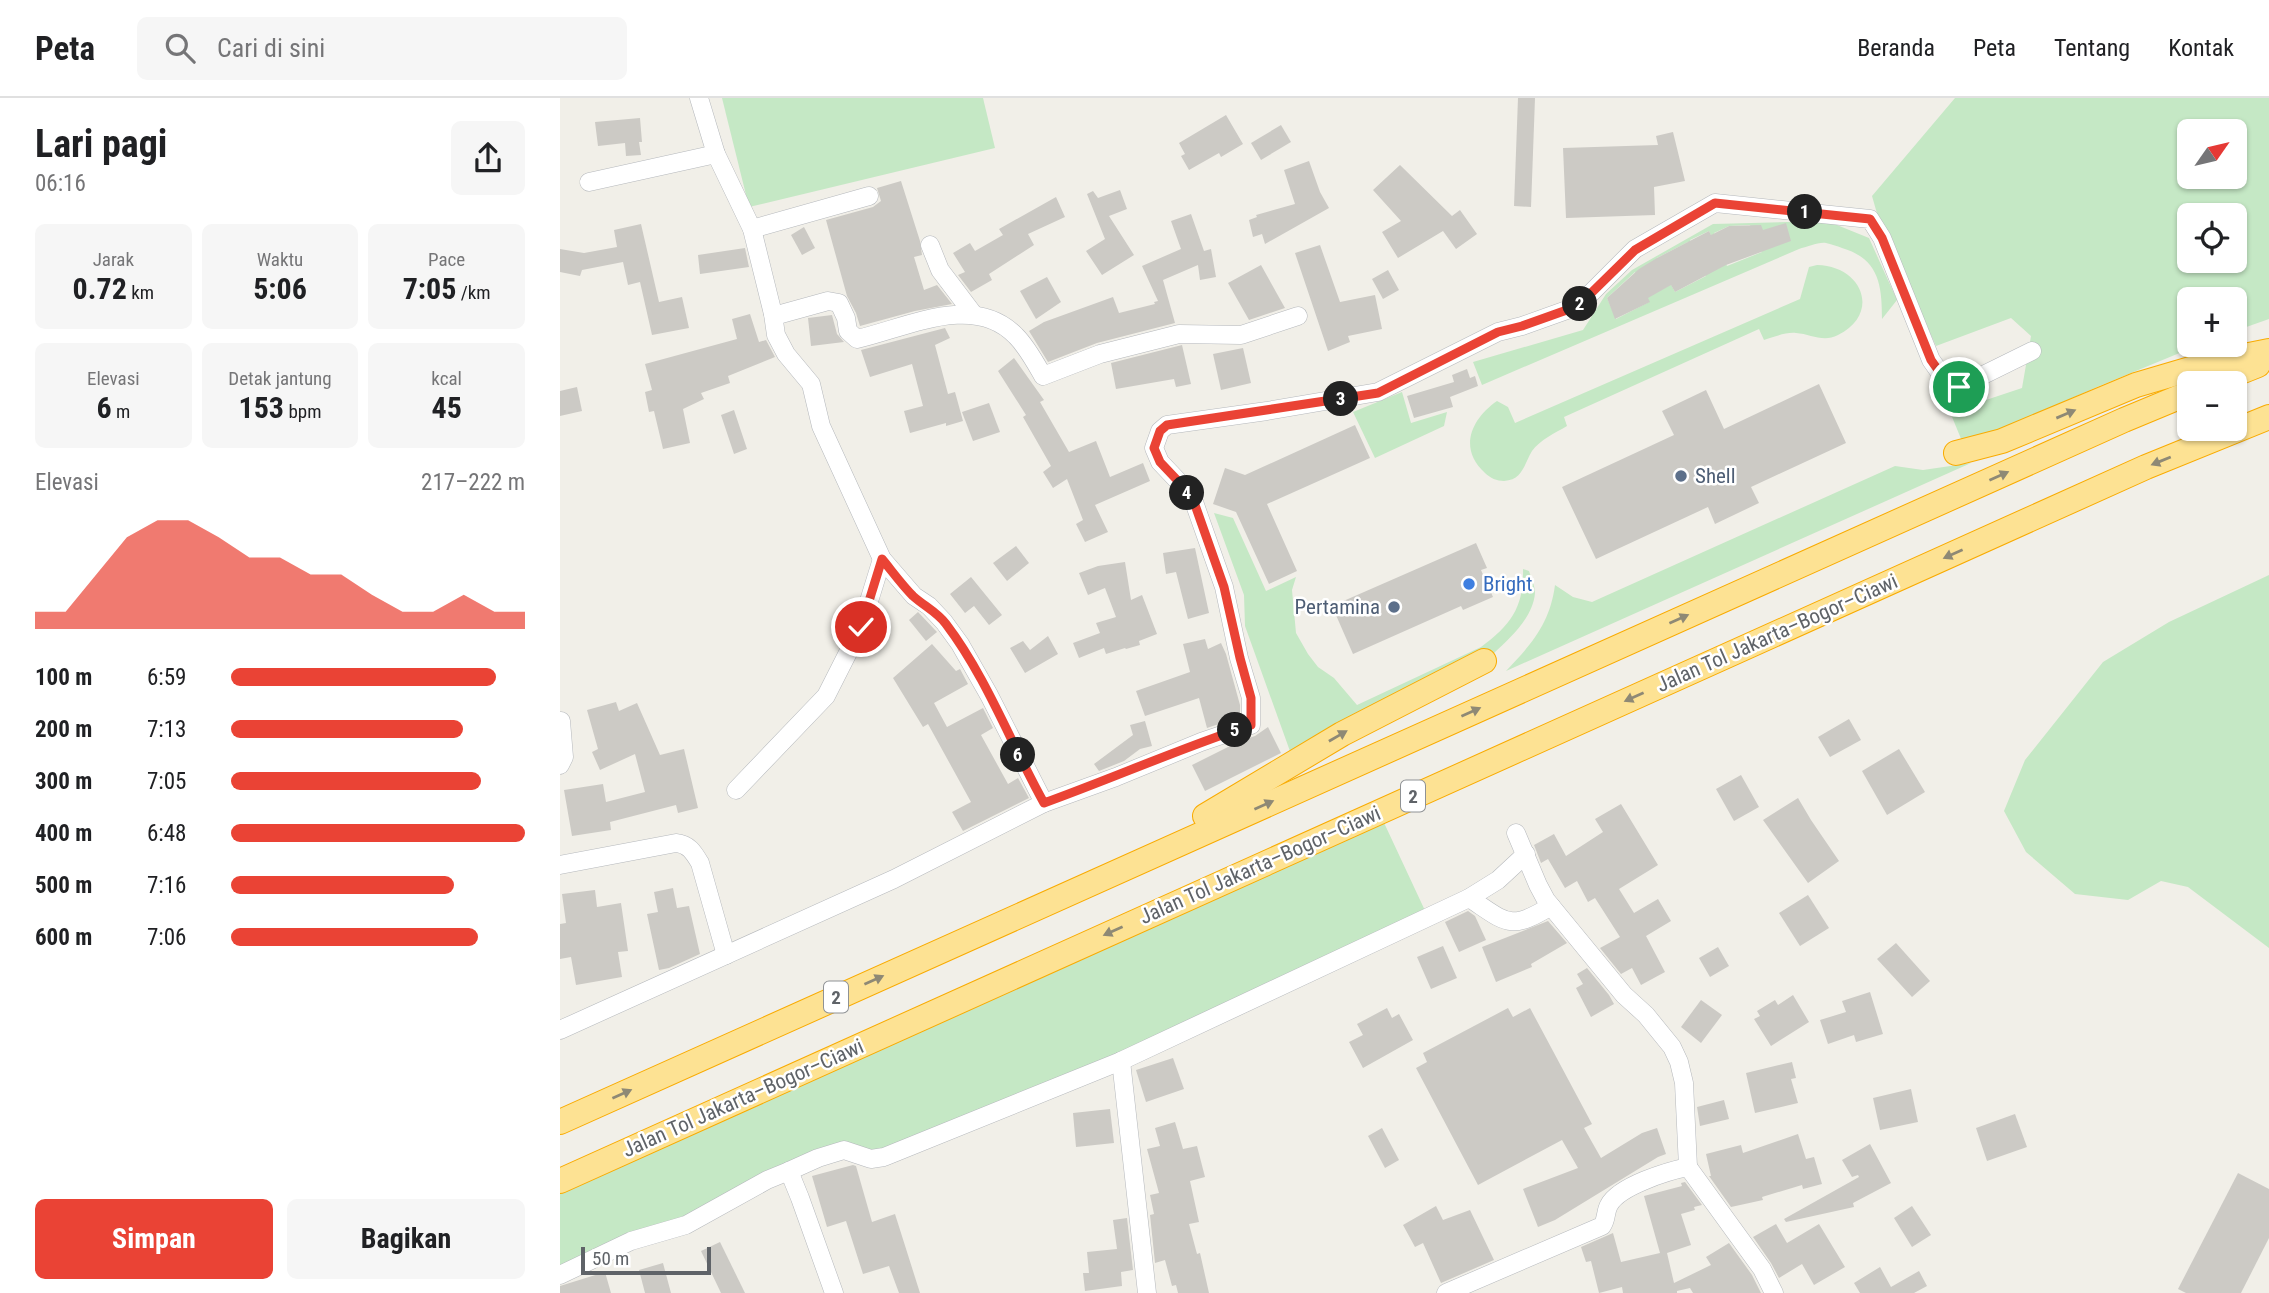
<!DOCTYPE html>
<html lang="id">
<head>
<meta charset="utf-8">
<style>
	:root { --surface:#fff; --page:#f6f6f6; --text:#202124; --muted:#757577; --line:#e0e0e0; --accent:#ea4335 }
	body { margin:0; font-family:"Roboto Condensed",sans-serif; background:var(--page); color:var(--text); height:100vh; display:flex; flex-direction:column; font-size:26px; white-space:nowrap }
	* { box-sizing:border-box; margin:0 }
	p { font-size:23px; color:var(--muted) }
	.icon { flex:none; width:38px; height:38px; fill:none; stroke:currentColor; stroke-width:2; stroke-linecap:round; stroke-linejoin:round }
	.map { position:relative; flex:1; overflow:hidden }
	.details { display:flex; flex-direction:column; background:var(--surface); width:560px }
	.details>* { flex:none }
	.needle { width:46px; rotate:56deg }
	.controls { position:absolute; left:1617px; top:21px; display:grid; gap:14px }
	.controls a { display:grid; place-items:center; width:70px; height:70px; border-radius:10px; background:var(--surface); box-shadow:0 2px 5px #0004; font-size:35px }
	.scale { position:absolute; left:21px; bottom:18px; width:130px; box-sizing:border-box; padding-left:7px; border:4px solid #5f6368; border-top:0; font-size:19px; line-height:24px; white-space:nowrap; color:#5f6368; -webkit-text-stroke:5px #fff; paint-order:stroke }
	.pin { position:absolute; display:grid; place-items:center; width:60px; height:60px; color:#fff; margin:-30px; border:4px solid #fff; border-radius:50%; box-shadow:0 2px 7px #0007 }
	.km { position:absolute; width:35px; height:35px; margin:-18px; border-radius:50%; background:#222; color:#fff; font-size:19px; line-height:35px; text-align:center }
	.round { display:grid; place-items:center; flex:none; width:74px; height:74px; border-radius:10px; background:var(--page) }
	.head { display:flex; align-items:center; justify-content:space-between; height:119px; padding:0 35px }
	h1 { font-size:38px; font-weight:700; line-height:52px }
	.metrics { display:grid; grid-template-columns:repeat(3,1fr); gap:10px; height:119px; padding:7px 35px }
	.metrics div { display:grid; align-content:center; border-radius:10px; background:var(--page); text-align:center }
	.metrics b { font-size:30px; font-weight:700 }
	.metrics small { font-size:19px; font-weight:400 }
	.metrics p { font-size:19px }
	.chart { height:196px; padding:14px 35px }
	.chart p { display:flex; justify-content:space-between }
	.chart svg { width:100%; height:126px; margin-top:7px; fill:var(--accent); opacity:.7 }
	.button { display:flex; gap:14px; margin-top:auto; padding:14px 35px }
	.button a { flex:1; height:80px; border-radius:10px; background:var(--accent); color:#fff; font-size:28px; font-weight:700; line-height:80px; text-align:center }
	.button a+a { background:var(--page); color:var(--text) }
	ul { padding:0 35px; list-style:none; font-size:23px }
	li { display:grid; grid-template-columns:112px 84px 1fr; align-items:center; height:52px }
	li i { height:18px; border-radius:9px; background:var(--accent) }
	header { display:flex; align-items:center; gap:42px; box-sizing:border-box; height:98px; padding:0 35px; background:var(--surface); border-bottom:2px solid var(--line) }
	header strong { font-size:33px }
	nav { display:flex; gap:38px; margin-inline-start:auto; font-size:24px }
	.search { width:490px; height:63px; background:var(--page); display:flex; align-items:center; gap:18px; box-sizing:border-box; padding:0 24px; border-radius:10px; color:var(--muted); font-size:26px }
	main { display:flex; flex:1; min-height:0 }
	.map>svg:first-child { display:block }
	.green { fill:#c5e8c5; fill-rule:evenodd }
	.building { fill:#cccac5 }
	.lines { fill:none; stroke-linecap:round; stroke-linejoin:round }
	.minor-casing { stroke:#b5b8bc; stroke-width:19 }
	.highway-casing { stroke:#f9ab00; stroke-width:26 }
	.minor { stroke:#fff; stroke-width:18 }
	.highway { stroke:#fde293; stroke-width:24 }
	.oneway { fill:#8e8975 }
	.route-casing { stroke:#fff; stroke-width:14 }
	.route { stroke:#ea4335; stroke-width:9 }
	.service-dot { fill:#5c6f8a; stroke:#fff; stroke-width:2.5 }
	.shop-dot { fill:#3f7fe0; stroke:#fff; stroke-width:2.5 }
	.labels { text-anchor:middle; stroke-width:5; stroke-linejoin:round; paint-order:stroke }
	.shield { fill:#fff; stroke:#8f9295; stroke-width:2 }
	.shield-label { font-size:19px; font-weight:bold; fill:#5f6368 }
	.service-label { font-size:21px; fill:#4e5e75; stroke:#fff; text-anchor:start }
	.shop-label { font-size:21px; fill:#366cbe; stroke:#fff; text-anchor:start }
	.street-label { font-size:21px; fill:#5f6368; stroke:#fff }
</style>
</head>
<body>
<header>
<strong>Peta</strong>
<div class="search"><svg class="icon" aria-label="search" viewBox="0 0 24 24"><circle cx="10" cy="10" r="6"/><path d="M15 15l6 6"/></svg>Cari di sini</div>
<nav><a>Beranda</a><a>Peta</a><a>Tentang</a><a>Kontak</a></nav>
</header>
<main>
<section class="details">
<div class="head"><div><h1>Lari pagi</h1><p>06:16</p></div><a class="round"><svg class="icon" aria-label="share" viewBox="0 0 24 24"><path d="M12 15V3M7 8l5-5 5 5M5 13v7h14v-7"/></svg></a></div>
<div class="metrics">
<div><p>Jarak</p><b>0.72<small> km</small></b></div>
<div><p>Waktu</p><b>5:06</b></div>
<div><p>Pace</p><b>7:05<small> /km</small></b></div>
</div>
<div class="metrics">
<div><p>Elevasi</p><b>6<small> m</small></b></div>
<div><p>Detak jantung</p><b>153<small> bpm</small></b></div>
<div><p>kcal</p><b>45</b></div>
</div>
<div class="chart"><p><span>Elevasi</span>217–222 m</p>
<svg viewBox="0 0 160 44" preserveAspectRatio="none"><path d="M0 44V38L10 38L20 25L30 12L40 6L50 6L60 12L70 19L80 19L90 25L100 25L110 32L120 38L130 38L140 32L150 38L160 38V44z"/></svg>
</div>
<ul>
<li><b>100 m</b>6:59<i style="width:90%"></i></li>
<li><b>200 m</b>7:13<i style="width:79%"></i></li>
<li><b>300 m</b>7:05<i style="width:85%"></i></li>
<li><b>400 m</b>6:48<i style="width:100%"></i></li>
<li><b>500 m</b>7:16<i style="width:76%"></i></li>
<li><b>600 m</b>7:06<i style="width:84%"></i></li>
</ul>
<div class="button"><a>Simpan</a><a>Bagikan</a></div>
</section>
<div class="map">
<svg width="1709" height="1195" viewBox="0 0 1709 1195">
	<rect width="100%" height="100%" fill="#f1efe8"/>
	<g class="green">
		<polygon points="162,0 423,0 435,50 189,109"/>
		<path d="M1395 0H1709V221L1675 233V201H1629V247H1639L1537 289 1404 348 1390 314 1462 290 1471 238 1451 220 1376 248 1318 119 1312 98ZM1629 33H1675V79H1629ZM1629 117H1675V163H1629Z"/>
		<path d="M1267 123 1309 140 1337 202 1322 221C1322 187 1319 161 1282 150 1277 148 1271 146 1266 145 1258 144 1247 149 1239 151L922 287 913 264 1023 232 1046 196 1072 172 1153 126ZM1190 127 1202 154 1167 168 1154 135 1169 128ZM1149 133 1163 163 1145 172 1130 142ZM1128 144 1146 178 1115 194 1097 160ZM1075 174 1089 204 1056 221 1047 200Z"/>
		<path d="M1257 167C1303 168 1321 216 1278 237 1263 245 1251 236 1236 235 1226 234 1213 239 1204 242L1199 231 1004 319 1007 328C995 335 980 342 972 353 964 366 963 382 944 383 937 383 930 380 925 375 898 351 911 321 937 303L948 309 955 325 1240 201 1249 169Z"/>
		<polygon points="842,294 851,325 887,314 884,328 815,360 793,314"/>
		<path d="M1411 365 946 573C972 546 990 525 995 487L1013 499 1032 504 1335 368 1363 372Z"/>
		<path d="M654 415 673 420 706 493 736 479 732 492 736 535 748 556 758 569 774 580 797 607 921 549C951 527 964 509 963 471L969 473C971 479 975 488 975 495 973 520 950 540 933 556L731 656 685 528 684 497Z"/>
		<polygon points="1709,477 1709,850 1628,789 1601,783 1568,802 1515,796 1466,754 1444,713 1465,662 1543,564 1609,524"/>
		<polygon points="819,714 868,819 324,1059 284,1052 0,1185 0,1083"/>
	</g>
	<g class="building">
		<polygon points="958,0 975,0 971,109 954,108"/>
		<polygon points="666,17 683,46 661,59 659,55 629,72 621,58 625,56 619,45"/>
		<polygon points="80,20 82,44 79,44 81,57 66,58 65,45 38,48 35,24"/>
		<polygon points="721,27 731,44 701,62 691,45"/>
		<polygon points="1113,34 1125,83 1094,89 1095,117 1006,120 1003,50 1098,47 1096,38"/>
		<polygon points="749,63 760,94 769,110 705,146 702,136 693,139 689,122 697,119 696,117 735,106 724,72"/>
		<polygon points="840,67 892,118 900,112 917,136 896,151 883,133 838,160 822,134 841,123 813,92"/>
		<polygon points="341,83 360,143 362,157 354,159 364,192 377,187 392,206 355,213 300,228 296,215 287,198 266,122 313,109 321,103 317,90"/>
		<polygon points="560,92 567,111 549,118 574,157 542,177 526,153 545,141 527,96 533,93 538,100"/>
		<polygon points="496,99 505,119 468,136 474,147 429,176 432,182 411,194 398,177 405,174 393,155 410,145 415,153 443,137 439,131"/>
		<polygon points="631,116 644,153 651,151 656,179 640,182 638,167 603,182 615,225 537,245 488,264 469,233 484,224 553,199 559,215 595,206 594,204 598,203 582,168 621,151 611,123"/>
		<polygon points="1226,125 1231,143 1166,167 1115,194 1111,187 1088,200 1090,204 1055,221 1047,200 1079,171 1097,160 1149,133 1151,137 1169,128 1201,127 1203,132"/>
		<polygon points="81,126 99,204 122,199 129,230 92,237 80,184 68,187 63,164 22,172 20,178 0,174 0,151 24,155 57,149 54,132"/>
		<polygon points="244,129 255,150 242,157 231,137"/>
		<polygon points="760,147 780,204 815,197 822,231 788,238 790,244 768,253 735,155"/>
		<polygon points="185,150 189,169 140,176 138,157"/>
		<polygon points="701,167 725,210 689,222 668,185"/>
		<polygon points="828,172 839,192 823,201 812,181"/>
		<polygon points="487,179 501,204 476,221 460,193"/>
		<polygon points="190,216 199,244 206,242 215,259 168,278 170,285 141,295 144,301 123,311 130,345 103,351 94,313 89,314 85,294 92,292 85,266 177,241 172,221"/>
		<polygon points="272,217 277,236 284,244 251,248 248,220"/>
		<polygon points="385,230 390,240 375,247 388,296 395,294 403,323 386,328 386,325 350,335 344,313 363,308 352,266 310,279 301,252"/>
		<polygon points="622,247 631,286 616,289 614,281 556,291 551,265"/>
		<polygon points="683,250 691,285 661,292 653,256"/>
		<polygon points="454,260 484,302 480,304 509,354 536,343 550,379 583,365 590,383 535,407 548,434 525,444 516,426 523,422 507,381 493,390 483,374 491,368 463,319 466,317 438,273"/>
		<polygon points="907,271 910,280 915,278 918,288 890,299 893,309 854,320 847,298 894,284 892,277"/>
		<polygon points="1259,286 1286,345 1191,389 1199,405 1155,426 1148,409 1036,461 1002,389 1114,337 1102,313 1146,292 1164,331"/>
		<polygon points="17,289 22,313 0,318 0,293"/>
		<polygon points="429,305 440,334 413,343 402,314"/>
		<polygon points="174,312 187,351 174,356 161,317"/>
		<polygon points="795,327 810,360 707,406 737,473 709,486 676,414 653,406 665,370 685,377"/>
		<polygon points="916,445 927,470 921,472 933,499 903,512 901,508 793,556 772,508"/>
		<polygon points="456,448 469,465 447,483 433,465"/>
		<polygon points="635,450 649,515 628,521 616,474 606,476 603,455"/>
		<polygon points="565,464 571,502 582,497 597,536 579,543 580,547 566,551 565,550 546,556 544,550 519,560 513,545 540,535 536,525 556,519 545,490 528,497 519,475 538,468"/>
		<polygon points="411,479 442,517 429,527 414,508 405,515 390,496"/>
		<polygon points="358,514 377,534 366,543 349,522"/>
		<polygon points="488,538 498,556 465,575 450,550 463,543 470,552"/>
		<polygon points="645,541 648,551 661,545 666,556 680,607 680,619 647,630 639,600 585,618 576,593 630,574 623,546"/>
		<polygon points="372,546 396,573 400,571 408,586 374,605 387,629 423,610 433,630 421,637 448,686 458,680 469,700 403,733 392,714 411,704 368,626 363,629 333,580"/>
		<polygon points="56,604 59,613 77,605 100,657 124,651 138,710 118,715 116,707 50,724 51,732 12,738 4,692 43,686 46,704 85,694 75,656 40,672 32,654 38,651 27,612"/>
		<polygon points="1289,621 1301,642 1270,659 1258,639"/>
		<polygon points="585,623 592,648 580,651 564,663 539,673 534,666 573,637 570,627"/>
		<polygon points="708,629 721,655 645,693 632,667 680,643 695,638"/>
		<polygon points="1339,651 1365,694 1327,717 1302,673"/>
		<polygon points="1181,677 1199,709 1174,723 1156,691"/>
		<polygon points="1238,700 1251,722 1279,763 1248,785 1203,722"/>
		<polygon points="1061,706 1098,767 1059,791 1074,815 1098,801 1111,823 1086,838 1105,874 1081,887 1072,870 1061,876 1040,850 1060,839 1035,800 1028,804 1017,783 1005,790 988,761 981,765 974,747 994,736 1006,758 1043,734 1035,721"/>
		<polygon points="113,790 117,810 129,808 140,856 109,870 99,872 87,816 98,814 94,794"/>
		<polygon points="35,792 37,809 61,805 68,853 58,854 62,879 16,887 11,859 0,861 0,826 6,825 2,796"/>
		<polygon points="1248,797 1269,830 1240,848 1219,815"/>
		<polygon points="908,813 915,818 926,842 899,854 885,824"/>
		<polygon points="988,823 1007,845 971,866 972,869 936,884 922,849"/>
		<polygon points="1336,845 1370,883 1352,899 1317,861"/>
		<polygon points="883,848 897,880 871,891 857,859"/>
		<polygon points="1158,849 1169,868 1150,879 1139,860"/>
		<polygon points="1027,870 1049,897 1054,906 1031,919 1016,890 1023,886 1017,876"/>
		<polygon points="1310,894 1323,936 1296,944 1294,937 1268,946 1260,922 1286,914 1282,903"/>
		<polygon points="1233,897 1249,924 1211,948 1194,921 1200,918 1197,913 1215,902 1218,907"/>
		<polygon points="1141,902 1162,917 1141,945 1121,929"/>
		<polygon points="827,910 832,920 839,916 853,942 803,970 789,944 803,937 797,926"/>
		<polygon points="948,910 953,919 970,910 1032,1026 1024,1030 1041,1060 1082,1035 1097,1030 1106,1056 1098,1059 995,1122 978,1129 963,1091 1018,1070 1002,1042 918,1087 856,970 867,964 863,955"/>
		<polygon points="613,960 624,991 586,1004 576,972"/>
		<polygon points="1232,964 1236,980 1231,981 1238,1005 1195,1015 1186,975"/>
		<polygon points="1351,991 1358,1024 1320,1032 1313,1000"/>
		<polygon points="1164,1002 1169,1021 1140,1028 1137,1009"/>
		<polygon points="550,1011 554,1045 516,1049 513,1015"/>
		<polygon points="1455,1016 1467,1049 1427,1063 1416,1030"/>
		<polygon points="615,1024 623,1051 637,1048 645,1079 630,1083 639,1124 629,1126 637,1156 640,1155 649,1195 618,1195 616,1187 612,1188 605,1162 595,1165 590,1117 594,1116 590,1097 599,1095 587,1051 600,1048 595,1030"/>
		<polygon points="822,1030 839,1062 825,1070 808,1038"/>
		<polygon points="1238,1036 1246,1061 1254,1059 1262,1086 1243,1091 1242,1087 1202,1099 1203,1102 1171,1109 1149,1078 1151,1078 1146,1056 1181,1047 1183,1055"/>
		<polygon points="1310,1046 1331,1085 1293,1105 1294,1109 1226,1124 1224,1121 1299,1079 1298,1077 1292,1079 1282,1062"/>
		<polygon points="293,1067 296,1068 312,1124 335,1116 360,1195 339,1195 329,1168 303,1176 286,1123 267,1129 252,1078"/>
		<polygon points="1678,1075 1709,1091 1709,1140 1681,1195 1626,1195 1618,1191"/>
		<polygon points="1125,1084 1142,1107 1134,1109 1135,1112 1121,1116 1131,1147 1107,1155 1114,1185 1151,1167 1146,1159 1169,1145 1192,1177 1201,1195 1133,1195 1130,1190 1117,1193 1117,1195 1063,1195 1062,1189 1039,1195 1031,1163 1026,1164 1021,1149 1053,1135 1061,1164 1100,1155 1084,1098 1122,1088 1121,1085"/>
		<polygon points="876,1108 883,1122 910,1112 934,1162 881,1185 863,1145 855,1149 843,1127"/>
		<polygon points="1352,1108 1371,1137 1352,1149 1334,1120"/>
		<polygon points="567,1120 573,1172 561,1174 562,1188 525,1193 523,1175 529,1175 527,1154 557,1151 553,1122"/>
		<polygon points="1216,1126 1227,1145 1259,1126 1285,1169 1254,1187 1242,1166 1219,1180 1211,1165 1193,1139"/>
		<polygon points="160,1144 185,1195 161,1195 141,1153"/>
		<polygon points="103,1165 111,1195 85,1195 79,1172"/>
		<polygon points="1320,1169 1331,1189 1359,1173 1367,1188 1354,1195 1300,1195 1294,1185"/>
		<polygon points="45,1174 51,1195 0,1195 0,1188"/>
	</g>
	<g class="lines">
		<g class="minor-casing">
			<g id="minor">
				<polyline points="139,0 156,56 192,131 213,216 216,237 226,256 251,286 261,328 322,461 354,498 369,508 384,524 400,546 429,597 484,705"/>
				<polyline points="29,84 156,56"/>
				<polyline points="192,131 309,98"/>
				<polyline points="370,147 380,172 414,217"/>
				<path d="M213 216H221L268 203 279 205 286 220 288 233 297 241C346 230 414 194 456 238 467 249 475 264 483 278L540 256 619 236 681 237 738 218"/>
				<polyline points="0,667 4,659 1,623"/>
				<polyline points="176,692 266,598 301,529 322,461"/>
				<polyline points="956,735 978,787 986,802 1064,897 1086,917 1112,949 1119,964 1124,985 1128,1069"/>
				<path d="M0 767 116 745C129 746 134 755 140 765L166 857"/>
				<path d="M909 800C946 824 949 834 991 808"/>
				<polyline points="0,932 334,781 484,705 556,679 641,644 691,627 691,600 679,560 664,489 634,404 618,383 600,364 594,350 600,333 607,327 707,313 818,294 938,234 962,228 1018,208 1075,151 1155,105 1310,121 1322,140 1371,262 1383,279 1399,289 1472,253"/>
				<polyline points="561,963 587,1195"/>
				<polyline points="229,1073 258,1060 284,1052 311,1061 324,1059 561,963 909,800 938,782 966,756"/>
				<polyline points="0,1177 71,1143 126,1127 207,1082 229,1073 240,1100 274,1195"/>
				<path d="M886 1195 1042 1128C1047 1121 1045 1114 1049 1107 1059 1088 1108 1073 1128 1069L1202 1171 1214 1195"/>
			</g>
		</g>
		<g class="highway-casing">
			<g id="highway">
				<polyline points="1653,285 1698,267"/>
				<polyline points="1396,355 1442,343 1576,287 1654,264 1709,253"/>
				<polyline points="645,718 782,636 924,563"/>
				<polyline points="0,1024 1564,322 1629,295"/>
				<polyline points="0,1083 1586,369 1709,319"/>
			</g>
		</g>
		<use href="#minor" class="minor"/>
		<use href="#highway" class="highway"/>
	</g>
	<defs><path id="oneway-solid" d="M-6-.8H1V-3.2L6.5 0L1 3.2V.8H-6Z" transform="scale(1.75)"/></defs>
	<g class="oneway">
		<use href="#oneway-solid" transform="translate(1506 316) rotate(-23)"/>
		<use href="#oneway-solid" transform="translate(1601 363) rotate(158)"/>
		<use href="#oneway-solid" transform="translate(1439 378) rotate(-24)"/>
		<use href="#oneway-solid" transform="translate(1393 456) rotate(156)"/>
		<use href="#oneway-solid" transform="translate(1119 521) rotate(-24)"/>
		<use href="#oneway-solid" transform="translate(1074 599) rotate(156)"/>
		<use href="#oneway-solid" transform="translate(911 614) rotate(-24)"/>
		<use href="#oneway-solid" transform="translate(778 638) rotate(-30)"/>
		<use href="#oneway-solid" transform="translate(704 707) rotate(-24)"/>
		<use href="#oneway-solid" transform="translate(553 833) rotate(156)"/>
		<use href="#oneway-solid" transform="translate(314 882) rotate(-24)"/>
		<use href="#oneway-solid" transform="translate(62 996) rotate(-24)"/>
	</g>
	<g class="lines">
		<g class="route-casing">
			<path id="route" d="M301 529 322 461C332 473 342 487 353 498 364 508 377 514 386 526 427 580 451 646 484 705 553 680 621 650 691 627V600L680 560 664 489 634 404 618 383 600 364 594 350 600 333 607 327 818 295 938 234 962 228 1018 208 1075 152 1155 105 1310 121 1322 140 1371 262 1383 279 1399 289"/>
		</g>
		<use href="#route" class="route"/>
	</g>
	<g class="service-dot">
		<circle cx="1121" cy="378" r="7"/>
		<circle cx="834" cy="509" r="7"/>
	</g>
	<circle class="shop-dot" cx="909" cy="486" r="7"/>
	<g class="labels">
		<g class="shield">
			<rect x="841" y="682.5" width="24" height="31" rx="5"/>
			<rect x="264" y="883.5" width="24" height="31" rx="5"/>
		</g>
		<g class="shield-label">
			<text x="853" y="705">2</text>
			<text x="276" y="906">2</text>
		</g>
		<g class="service-label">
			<text x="1135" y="385">Shell</text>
			<text x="820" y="516" text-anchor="end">Pertamina</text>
		</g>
		<g class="shop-label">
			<text x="923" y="493">Bright</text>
		</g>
		<g class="street-label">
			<text transform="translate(1217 535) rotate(-24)" y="7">Jalan Tol Jakarta–Bogor–Ciawi</text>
			<text transform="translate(700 767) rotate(-24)" y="7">Jalan Tol Jakarta–Bogor–Ciawi</text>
			<text transform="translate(183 1000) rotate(-24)" y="7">Jalan Tol Jakarta–Bogor–Ciawi</text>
		</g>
	</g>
</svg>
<div class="controls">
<a><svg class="needle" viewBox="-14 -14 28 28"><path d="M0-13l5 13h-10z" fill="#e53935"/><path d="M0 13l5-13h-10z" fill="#757577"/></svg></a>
<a><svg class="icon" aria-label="locate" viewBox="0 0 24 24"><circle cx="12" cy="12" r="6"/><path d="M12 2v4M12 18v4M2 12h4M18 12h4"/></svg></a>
<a>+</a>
<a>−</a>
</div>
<div class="scale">50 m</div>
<div class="pin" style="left:1399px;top:289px;background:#1e9e55"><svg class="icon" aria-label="arrive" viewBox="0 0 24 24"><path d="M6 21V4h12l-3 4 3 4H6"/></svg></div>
<div class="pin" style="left:301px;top:529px;background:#d93025"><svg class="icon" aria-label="check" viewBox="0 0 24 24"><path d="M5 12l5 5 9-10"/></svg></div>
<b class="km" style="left:1245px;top:114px">1</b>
<b class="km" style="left:1020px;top:206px">2</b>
<b class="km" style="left:781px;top:301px">3</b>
<b class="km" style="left:627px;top:395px">4</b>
<b class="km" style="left:675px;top:632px">5</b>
<b class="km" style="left:458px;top:657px">6</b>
</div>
</main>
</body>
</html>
